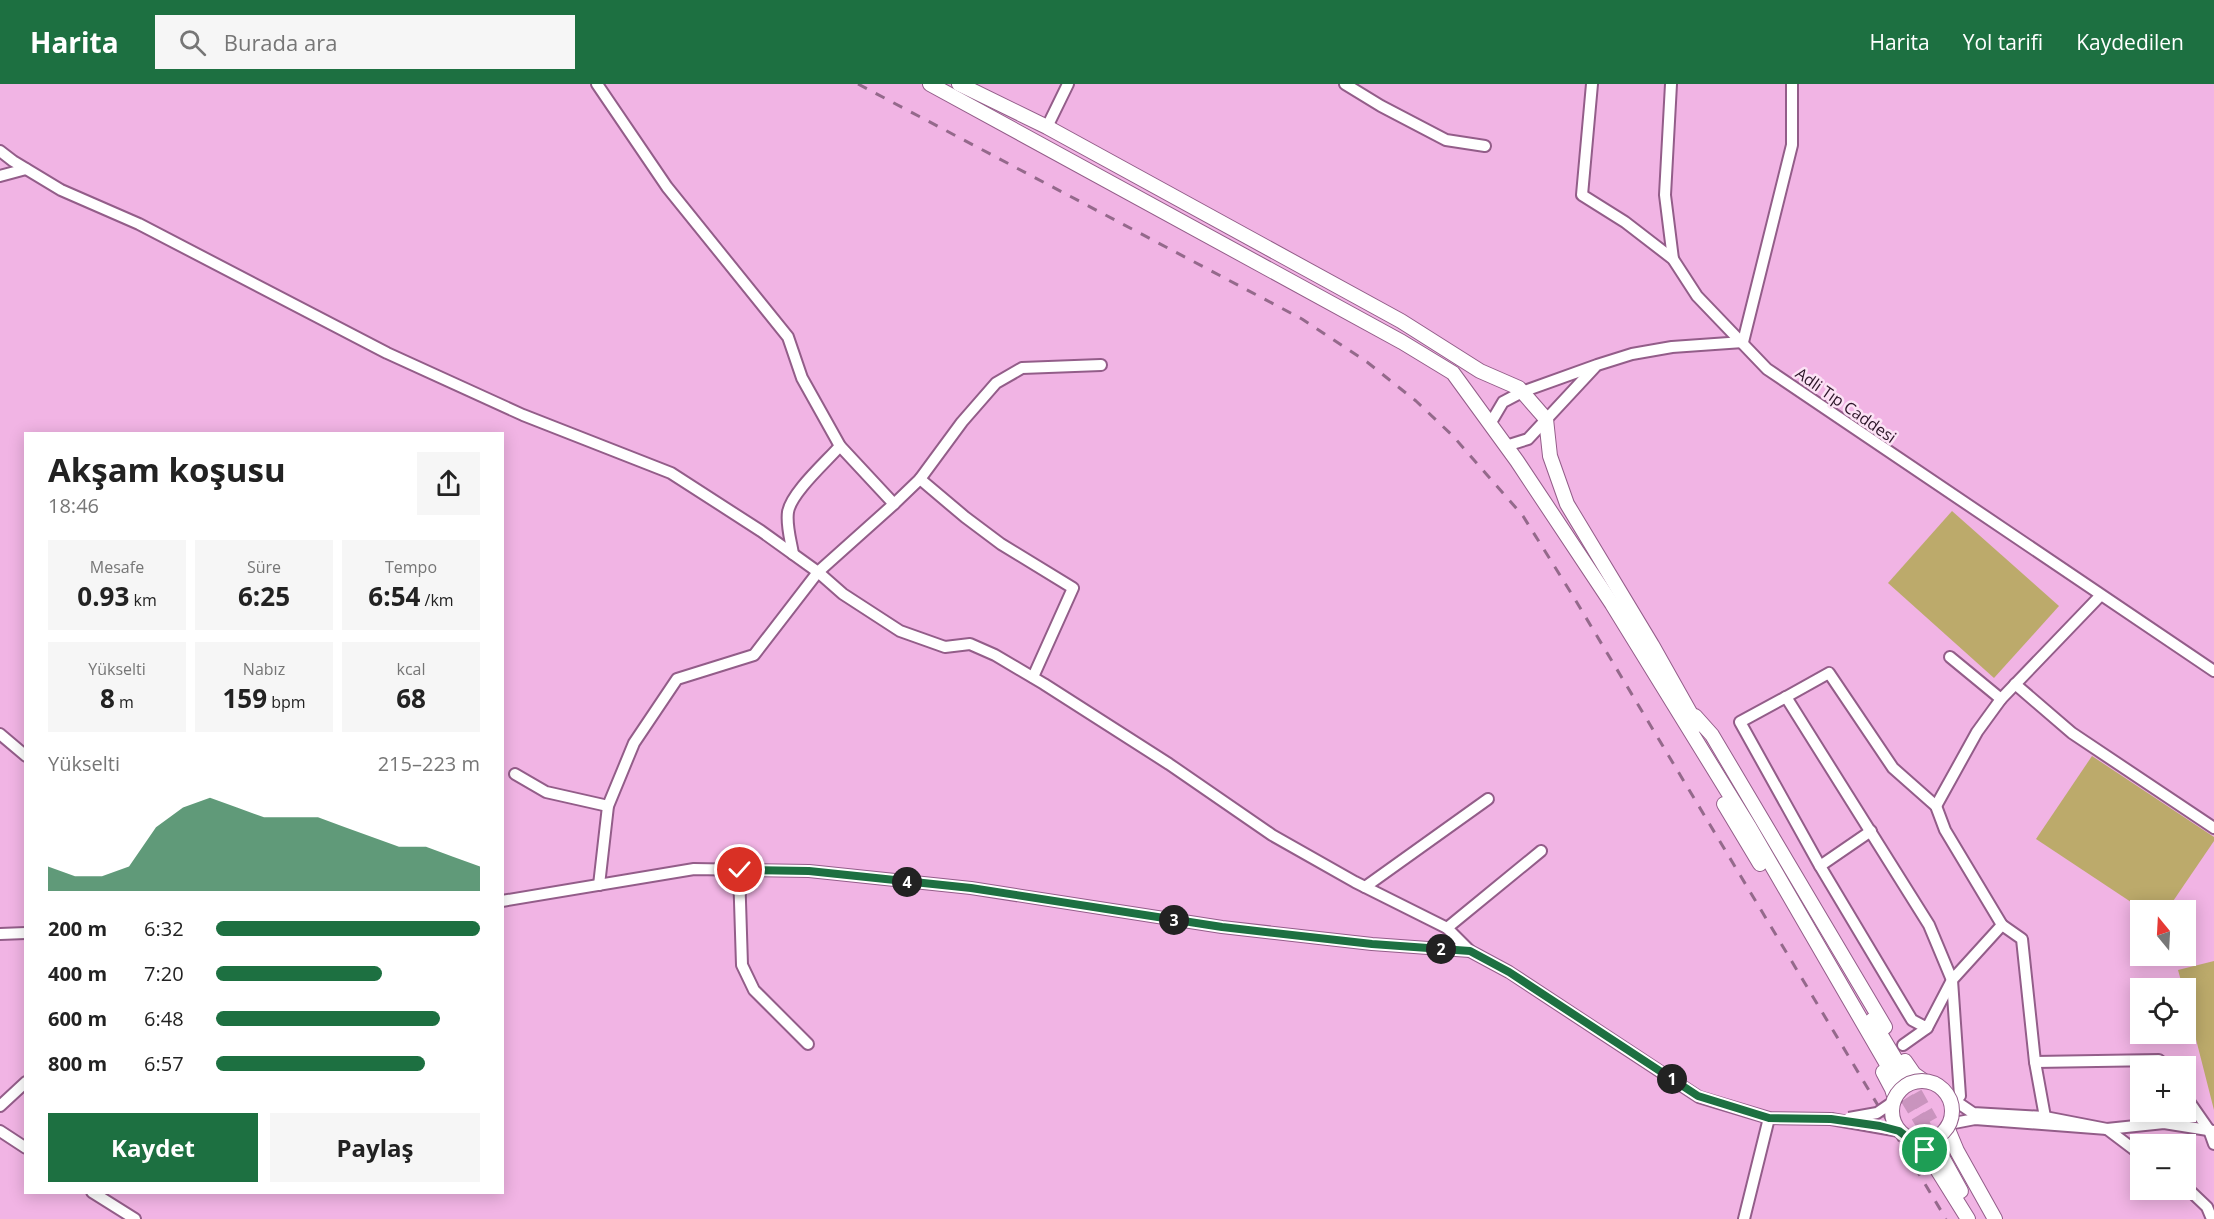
<!DOCTYPE html>
<html lang="tr">
<head>
<meta charset="utf-8">
<style>
	:root { --surface:#fff; --page:#f6f6f6; --text:#222; --muted:#767676; --accent:#1d7041 }
	body { margin:0; font-family:"Open Sans",sans-serif; background:var(--page); color:var(--text); height:100vh; display:flex; flex-direction:column; font-size:22px; white-space:nowrap }
	* { box-sizing:border-box; margin:0 }
	p { font-size:20px; color:var(--muted) }
	.icon { flex:none; width:33px; height:33px; fill:none; stroke:currentColor; stroke-width:2; stroke-linecap:round; stroke-linejoin:round }
	.map { position:relative; flex:1; overflow:hidden }
	.details { position:absolute; left:24px; top:348px; width:480px; height:762px; display:flex; flex-direction:column; background:var(--surface); border-radius:0px; box-shadow:0 3px 15px #0003 }
	.details>* { flex:none }
	.needle { width:39px; rotate:342deg }
	.controls { position:absolute; left:2130px; top:816px; display:grid; gap:12px }
	.controls a { display:grid; place-items:center; width:66px; height:66px; border-radius:0px; background:var(--surface); box-shadow:0 3px 15px #0003; font-size:30px }
	.pin { position:absolute; display:grid; place-items:center; width:51px; height:51px; color:#fff; margin:-26px; border:3px solid #fff; border-radius:50%; box-shadow:0 2px 6px #0007 }
	.km { position:absolute; width:30px; height:30px; margin:-15px; border-radius:50%; background:#222; color:#fff; font-size:16px; line-height:30px; text-align:center }
	.round { display:grid; place-items:center; flex:none; width:63px; height:63px; border-radius:0px; background:var(--page) }
	.summary { display:flex; align-items:center; justify-content:space-between; height:102px; padding:0 24px }
	h1 { font-size:33px; font-weight:700; line-height:45px }
	.figures { display:grid; grid-template-columns:repeat(3,1fr); gap:9px; height:102px; padding:6px 24px }
	.figures div { display:grid; align-content:center; border-radius:0px; background:var(--page); text-align:center }
	.figures b { font-size:26px; font-weight:700 }
	.figures small { font-size:16px; font-weight:400 }
	.figures p { font-size:16px }
	.chart { height:168px; padding:12px 24px }
	.chart p { display:flex; justify-content:space-between }
	.chart svg { width:100%; height:108px; margin-top:6px; fill:var(--accent); opacity:.7 }
	.action { display:flex; gap:12px; margin-top:auto; padding:12px 24px }
	.action a { flex:1; height:69px; border-radius:0px; background:var(--accent); color:#fff; font-size:24px; font-weight:700; line-height:69px; text-align:center }
	.action a+a { background:var(--page); color:var(--text) }
	ul { padding:0 24px; list-style:none; font-size:20px }
	li { display:grid; grid-template-columns:96px 72px 1fr; align-items:center; height:45px }
	li i { height:15px; border-radius:8px; background:var(--accent) }
	header { display:flex; align-items:center; gap:36px; box-sizing:border-box; height:84px; padding:0 30px; background:var(--accent); color:#fff }
	header strong { font-size:28px }
	nav { display:flex; gap:33px; margin-inline-start:auto; font-size:21px }
	.search { width:420px; height:54px; background:var(--page); display:flex; align-items:center; gap:15px; box-sizing:border-box; padding:0 21px; border-radius:0px; color:var(--muted); font-size:22px }
	.map>svg:first-child { display:block }
	.green { fill:#bcaa6b }
	.lines { fill:none; stroke-linecap:round; stroke-linejoin:round }
	.major-tunnel { stroke:#c994be; stroke-width:14; stroke-dasharray:14 7; stroke-linecap:butt }
	.minor-casing { stroke:#935d89; stroke-width:14 }
	.major-casing { stroke:#935d89; stroke-width:16 }
	.minor { stroke:#fff; stroke-width:10 }
	.major { stroke:#fff; stroke-width:14 }
	.rail { stroke:#94698b; stroke-width:3; stroke-dasharray:10 10; stroke-linecap:butt }
	.minor-bridge-casing { stroke:#935d89; stroke-width:14; stroke-linecap:butt }
	.major-bridge-casing { stroke:#935d89; stroke-width:16; stroke-linecap:butt }
	.minor-bridge { stroke:#fff; stroke-width:10 }
	.major-bridge { stroke:#fff; stroke-width:14 }
	.route-casing { stroke:#fff; stroke-width:12 }
	.route { stroke:#1d7041; stroke-width:8 }
	.labels { text-anchor:middle; stroke-width:5; stroke-linejoin:round; paint-order:stroke }
	.street-label { font-size:16px; fill:#2b1527; stroke:#fce2f5 }
</style>
</head>
<body>
<header>
<strong>Harita</strong>
<div class="search"><svg class="icon" aria-label="search" viewBox="0 0 24 24"><circle cx="10" cy="10" r="6"/><path d="M15 15l6 6"/></svg>Burada ara</div>
<nav><a>Harita</a><a>Yol tarifi</a><a>Kaydedilen</a></nav>
</header>
<div class="map">
<svg width="2214" height="1135" viewBox="0 0 2214 1135">
	<rect width="100%" height="100%" fill="#f1b4e4"/>
	<g class="green">
		<polygon points="1952,427 2059,522 1994,594 1888,499"/>
		<polygon points="2092,672 2214,753 2214,757 2167,826 2143,826 2036,755"/>
		<polygon points="2214,877 2214,1026 2186,916 2186,904 2183,904 2178,886"/>
	</g>
	<g class="lines">
		<g class="major-tunnel">
			<polyline points="1905,991 1931,1037"/>
			<polyline points="1896,996 1939,1067"/>
		</g>
		<g class="minor-casing">
			<g id="minor">
				<polyline points="597,0 667,103 788,253 802,294 840,362 894,420 818,488 754,571 677,595 634,659 608,722 599,801"/>
				<polyline points="1345,0 1381,22 1446,56 1485,62"/>
				<polyline points="1592,0 1582,111 1625,138 1673,175 1697,212 1767,285 2214,587"/>
				<polyline points="1671,0 1665,111 1673,175"/>
				<polyline points="1047,43 1068,0"/>
				<polyline points="0,67 13,77 61,106 139,140 387,269 523,331 671,389 761,447 818,488 843,510 900,547 945,563 970,560 995,571 1044,600 1169,680 1272,751 1355,798 1447,844 1470,867"/>
				<polyline points="0,92 26,85"/>
				<polyline points="1490,340 1503,318 1522,308 1597,281 1632,270 1672,263 1743,258 1792,61 1792,0"/>
				<polyline points="1506,362 1528,355 1595,283"/>
				<polyline points="920,395 962,338 996,299 1022,284 1101,281"/>
				<polyline points="894,420 920,395 965,433 1001,460 1073,504 1033,593"/>
				<path d="M793 470C791 457 786 442 788 428 791 409 826 378 840 362"/>
				<polyline points="1950,573 2001,615"/>
				<polygon points="1829,589 1893,684 1936,722 1945,746 2002,841 1952,896 1929,841 1786,613"/>
				<polyline points="2015,600 2072,649 2214,744"/>
				<polyline points="1786,613 1740,638 1820,782 1912,936 1927,944 1952,896"/>
				<polyline points="0,650 26,672"/>
				<polyline points="515,690 546,708 608,722"/>
				<polyline points="1936,722 1977,648 2001,615 2100,512"/>
				<polyline points="1820,782 1871,747"/>
				<polyline points="739,786 742,881 754,906 808,960"/>
				<polyline points="1365,803 1488,715"/>
				<polyline points="502,817 694,785 809,787 971,804 1222,843 1372,860 1470,867 1509,888 1699,1013 1769,1034 1831,1035"/>
				<polyline points="2002,841 2022,855 2035,978 2045,1033"/>
				<polyline points="1447,844 1541,767"/>
				<polyline points="0,850 26,849"/>
				<polyline points="1952,896 1960,1012"/>
				<polyline points="1903,961 1927,944"/>
				<polyline points="2035,978 2159,976 2164,982"/>
				<polyline points="1948,1012 1973,1029 2045,1033 2107,1045 1975,1035 1949,1040"/>
				<polyline points="2186,1013 2209,1046 2214,1060"/>
				<polyline points="0,1022 26,998"/>
				<polyline points="2107,1045 2164,1039 2214,1047"/>
				<polyline points="2107,1045 2140,1070"/>
				<polyline points="0,1047 26,1064"/>
				<polyline points="2186,1103 2207,1123 2212,1135"/>
				<polyline points="92,1108 135,1135"/>
				<polyline points="1744,1135 1769,1034"/>
			</g>
		</g>
		<g class="major-casing">
			<g id="major">
				<polyline points="930,0 1402,258 1453,289 1517,377 1612,520 1750,744 1896,996"/>
				<polyline points="959,0 1047,43 1401,237 1480,287 1519,304 1546,335 1550,372 1567,420 1652,561 1697,641"/>
				<polyline points="1695,632 1712,651 1885,943"/>
				<polyline points="1724,720 1760,780"/>
				<polyline points="1872,936 1905,991"/>
				<polyline points="1905,977 1914,990 1924,997"/>
				<polyline points="1883,988 1892,1005 1895,1015"/>
				<polyline points="1947,1043 1957,1067 1995,1135"/>
				<polyline points="1916,1057 1925,1066 1968,1135"/>
				<polyline points="1939,1067 1961,1107"/>
			</g>
		</g>
		<use href="#minor" class="minor"/>
		<use href="#major" class="major"/>
		<polyline class="rail" points="858,0 1302,235 1367,278 1416,317 1453,352 1523,432 1573,512 1946,1135"/>
		<g class="minor-bridge-casing">
			<g id="minor-bridge">
				<polyline points="1849,1034 1877,1029 1893,1018"/>
				<polyline points="1831,1035 1899,1047"/>
			</g>
		</g>
		<g class="major-bridge-casing">
			<circle id="major-bridge" cx="1922" cy="1027" r="30"/>
		</g>
		<use href="#minor-bridge" class="minor-bridge"/>
		<use href="#major-bridge" class="major-bridge"/>
	</g>
	<g class="lines">
		<g class="route-casing">
			<polyline id="route" points="740,786 809,787 971,804 1222,843 1372,860 1470,867 1509,888 1698,1012 1769,1034 1831,1035 1880,1042 1899,1047 1907,1053 1916,1057 1925,1066"/>
		</g>
		<use href="#route" class="route"/>
	</g>
	<g class="labels">
		<g class="street-label">
			<text transform="translate(1846 321) rotate(35)" y="6">Adli Tıp Caddesi</text>
		</g>
	</g>
</svg>
<div class="controls">
<a><svg class="needle" viewBox="-14 -14 28 28"><path d="M0-13l5 13h-10z" fill="#e53935"/><path d="M0 13l5-13h-10z" fill="#767676"/></svg></a>
<a><svg class="icon" aria-label="locate" viewBox="0 0 24 24"><circle cx="12" cy="12" r="6"/><path d="M12 2v4M12 18v4M2 12h4M18 12h4"/></svg></a>
<a>+</a>
<a>−</a>
</div>
<div class="pin" style="left:1925px;top:1066px;background:#1e9e55"><svg class="icon" aria-label="arrive" viewBox="0 0 24 24"><path d="M6 21V4h12l-3 4 3 4H6"/></svg></div>
<div class="pin" style="left:740px;top:786px;background:#d93025"><svg class="icon" aria-label="check" viewBox="0 0 24 24"><path d="M5 12l5 5 9-10"/></svg></div>
<b class="km" style="left:1672px;top:995px">1</b>
<b class="km" style="left:1441px;top:865px">2</b>
<b class="km" style="left:1174px;top:836px">3</b>
<b class="km" style="left:907px;top:798px">4</b>
<section class="details">
<div class="summary"><div><h1>Akşam koşusu</h1><p>18:46</p></div><a class="round"><svg class="icon" aria-label="share" viewBox="0 0 24 24"><path d="M12 15V3M7 8l5-5 5 5M5 13v7h14v-7"/></svg></a></div>
<div class="figures">
<div><p>Mesafe</p><b>0.93<small> km</small></b></div>
<div><p>Süre</p><b>6:25</b></div>
<div><p>Tempo</p><b>6:54<small> /km</small></b></div>
</div>
<div class="figures">
<div><p>Yükselti</p><b>8<small> m</small></b></div>
<div><p>Nabız</p><b>159<small> bpm</small></b></div>
<div><p>kcal</p><b>68</b></div>
</div>
<div class="chart"><p><span>Yükselti</span>215–223 m</p>
<svg viewBox="0 0 160 44" preserveAspectRatio="none"><path d="M0 44V34L10 38L20 38L30 34L40 18L50 10L60 6L70 10L80 14L90 14L100 14L110 18L120 22L130 26L140 26L150 30L160 34V44z"/></svg>
</div>
<ul>
<li><b>200 m</b>6:32<i style="width:100%"></i></li>
<li><b>400 m</b>7:20<i style="width:63%"></i></li>
<li><b>600 m</b>6:48<i style="width:85%"></i></li>
<li><b>800 m</b>6:57<i style="width:79%"></i></li>
</ul>
<div class="action"><a>Kaydet</a><a>Paylaş</a></div>
</section>
</div>
</body>
</html>
